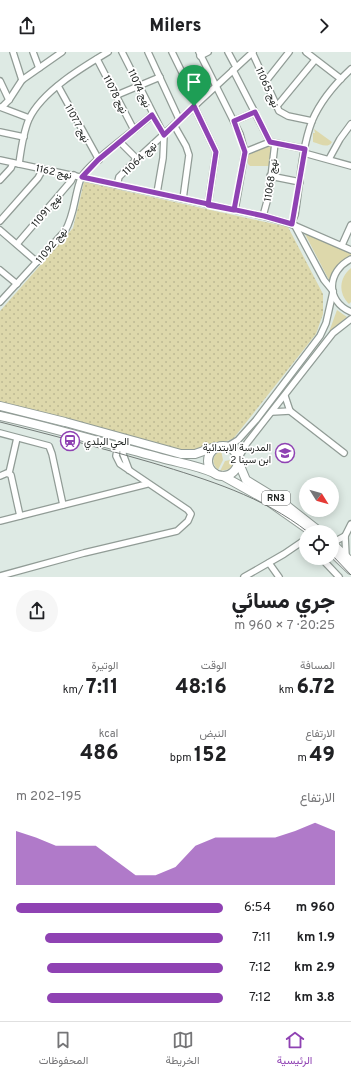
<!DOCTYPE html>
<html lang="ar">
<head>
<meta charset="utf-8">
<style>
	:root { --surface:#fff; --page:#f6f6f6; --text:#202124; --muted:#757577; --line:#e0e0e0; --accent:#8f42b3 }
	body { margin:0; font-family:Overpass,Vazirmatn,sans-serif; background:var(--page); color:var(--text); direction:rtl; height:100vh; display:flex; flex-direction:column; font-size:15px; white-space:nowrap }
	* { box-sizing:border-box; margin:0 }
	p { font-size:13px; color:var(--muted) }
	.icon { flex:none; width:22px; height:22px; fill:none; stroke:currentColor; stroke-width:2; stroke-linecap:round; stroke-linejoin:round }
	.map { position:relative; height:525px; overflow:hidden; direction:ltr }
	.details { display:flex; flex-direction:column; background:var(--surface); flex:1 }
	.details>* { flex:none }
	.needle { width:26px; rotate:127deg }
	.tools { position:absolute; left:299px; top:425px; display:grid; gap:8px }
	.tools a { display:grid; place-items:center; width:40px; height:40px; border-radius:50%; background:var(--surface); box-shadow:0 2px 10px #0003; font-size:20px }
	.pin { position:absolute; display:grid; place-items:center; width:34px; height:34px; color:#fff; margin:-41px -17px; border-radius:50% 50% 50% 0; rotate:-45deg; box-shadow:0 0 4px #0007 }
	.pin .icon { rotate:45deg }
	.round { display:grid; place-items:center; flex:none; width:42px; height:42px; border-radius:21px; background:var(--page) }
	.head { display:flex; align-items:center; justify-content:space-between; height:68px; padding:0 16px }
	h1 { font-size:22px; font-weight:800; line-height:30px }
	.metrics { display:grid; grid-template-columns:repeat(3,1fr); gap:6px; height:68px; padding:4px 16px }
	.metrics div { display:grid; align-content:center }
	.metrics b { font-size:20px; font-weight:800 }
	.metrics small { font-size:11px; font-weight:400 }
	.metrics p { font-size:11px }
	.chart { height:112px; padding:8px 16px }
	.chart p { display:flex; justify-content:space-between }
	.chart svg { width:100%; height:72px; margin-top:4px; fill:var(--accent); opacity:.7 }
	ul { padding:0 16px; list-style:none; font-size:13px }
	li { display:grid; grid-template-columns:64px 48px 1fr; align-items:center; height:30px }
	li i { height:10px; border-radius:5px; background:var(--accent) }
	header { display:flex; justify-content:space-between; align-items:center; height:52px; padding:0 16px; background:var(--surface); font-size:18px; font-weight:800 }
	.tabs { display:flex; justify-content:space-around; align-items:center; height:56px; border-top:1px solid var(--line); background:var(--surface); font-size:11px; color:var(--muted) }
	.tabs a { display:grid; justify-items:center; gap:2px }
	.tabs .active { color:var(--accent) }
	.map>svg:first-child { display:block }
	.grass { fill:#ddd8ab }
	.garden { fill:url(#garden-dots) }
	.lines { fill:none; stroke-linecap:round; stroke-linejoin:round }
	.minor-casing { stroke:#919c96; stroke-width:8 }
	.highway-casing { stroke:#919c96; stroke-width:10 }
	.minor { stroke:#fff; stroke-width:5.5 }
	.highway { stroke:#fff; stroke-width:8 }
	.tram { stroke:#747b78; stroke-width:1 }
	.route-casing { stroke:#fff; stroke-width:8 }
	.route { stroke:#8f42b3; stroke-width:5 }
	.labels { text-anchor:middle; stroke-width:3.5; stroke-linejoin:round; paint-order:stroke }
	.shield { fill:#fff; stroke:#646665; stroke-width:1 }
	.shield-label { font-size:9px; font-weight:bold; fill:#212523 }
	.street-label { font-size:10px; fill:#212523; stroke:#fff }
	.poi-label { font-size:10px; fill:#212523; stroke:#fff; text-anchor:start }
</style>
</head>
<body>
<header><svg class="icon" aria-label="forward" viewBox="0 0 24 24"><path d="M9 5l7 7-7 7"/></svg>Milers<svg class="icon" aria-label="share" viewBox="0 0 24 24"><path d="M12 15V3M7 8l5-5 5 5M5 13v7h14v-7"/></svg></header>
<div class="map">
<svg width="351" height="525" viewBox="0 0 351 525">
	<defs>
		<pattern id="garden-dots" width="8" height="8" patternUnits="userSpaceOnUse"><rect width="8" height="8" fill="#ddd8ab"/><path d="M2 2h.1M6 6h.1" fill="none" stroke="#bdb993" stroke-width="1.8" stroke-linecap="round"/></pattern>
	</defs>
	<rect width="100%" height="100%" fill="#deeae4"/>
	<g class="grass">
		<path d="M314 77 332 90C328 97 320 92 313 90V81H315Z"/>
		<polygon points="270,92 274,92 270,114 250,114 248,112 248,103"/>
		<polygon points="304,180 351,202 351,206 336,217 330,230"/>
		<path d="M351 216V250L349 252C338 241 339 226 351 216Z"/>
		<polygon points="337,258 347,265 329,280"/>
		<path d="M221 398 223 408 218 418C211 411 212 403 221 398Z"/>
		<polygon points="235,407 234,413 231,417 220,419 225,409"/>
	</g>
	<polygon class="garden" points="84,130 288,175 323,242 323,262 316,282 233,387 187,401 0,350 0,259 73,176"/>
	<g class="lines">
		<g class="minor-casing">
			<g id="minor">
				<polyline points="13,0 22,28"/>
				<polyline points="33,0 39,16"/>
				<polyline points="122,0 164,83 163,106 157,141"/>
				<polyline points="148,0 179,67"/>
				<polyline points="172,0 197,51"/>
				<polyline points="199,0 240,82 245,100 235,158"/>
				<polyline points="228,0 236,15"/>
				<polyline points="252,0 279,59 288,64 312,69"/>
				<polyline points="306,0 341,27"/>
				<polyline points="200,4 208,0"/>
				<polyline points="97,7 134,78"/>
				<polyline points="233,18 270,90 275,91 269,142 263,164"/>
				<polyline points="0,29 9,48"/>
				<polyline points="266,29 289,0"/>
				<polyline points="58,34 99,108"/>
				<polyline points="117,43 160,25"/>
				<polyline points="194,54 216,100 208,153"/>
				<polyline points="277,54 315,8"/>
				<polyline points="0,55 29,66"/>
				<polyline points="2,55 9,48 22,28 62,0"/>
				<polyline points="234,69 255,60"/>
				<polyline points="174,73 186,94 189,103 183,147"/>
				<polyline points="0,80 24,85"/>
				<polyline points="120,90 137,107"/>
				<polyline points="275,91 305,97"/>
				<polyline points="245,100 270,90"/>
				<polyline points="304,101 351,114"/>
				<polyline points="329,107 340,87 351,72"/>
				<polyline points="0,108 263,164 291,172 351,198"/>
				<path d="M19 112C21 97 23 81 29 67 42 39 83 15 108 0"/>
				<polyline points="270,124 300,130"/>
				<polyline points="0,128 11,116 13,111"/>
				<polyline points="117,133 119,125 137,107 253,0"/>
				<polyline points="0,169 38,126 43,117"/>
				<path d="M291 172 295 163C300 133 301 98 312 69 320 50 336 31 351 17"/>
				<polyline points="295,174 324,228 333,239"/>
				<polyline points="0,178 37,210"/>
				<polyline points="17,192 71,129 74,123"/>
				<polyline points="342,193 351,173"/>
				<path d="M351 207C327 219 325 249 351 260"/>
				<polyline points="0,218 17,232"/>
				<path d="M0 250 65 179C75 162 74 144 81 126 86 113 139 75 152 63"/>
				<polyline points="290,359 344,401"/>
				<polyline points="272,360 290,359 285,344"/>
				<polyline points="0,381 49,394 52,402 63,453"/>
				<polyline points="124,387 123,402 129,418"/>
				<polyline points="228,394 238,388 256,368 320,284 326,271 333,240"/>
				<polyline points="238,407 247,391 333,281 351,267"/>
				<polyline points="9,421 17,386"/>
				<polyline points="0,424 7,421 11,423 20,464"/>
				<polyline points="0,469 147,432"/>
				<polyline points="332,491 345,484"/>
				<polyline points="346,504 345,484 351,472"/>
				<polyline points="321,506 339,525"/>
				<polyline points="269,511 279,525"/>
				<polyline points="0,524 84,501 177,479 188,469 191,462 188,458 120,412 116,404 119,386"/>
				<polyline points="244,525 284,502 306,487"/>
			</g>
		</g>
		<g class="highway-casing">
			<g id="highway">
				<polyline points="0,354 65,370 181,402 195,402 215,395"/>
				<path d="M0 364C54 376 107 392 161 406 179 411 196 413 214 421"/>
				<circle cx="223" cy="409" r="15"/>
				<polyline points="238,409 246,428 282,450 320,480"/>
				<polyline points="223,424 268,449 312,480"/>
				<polyline points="332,491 351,510"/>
				<polyline points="332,500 351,518"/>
			</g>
		</g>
		<use href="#minor" class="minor"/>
		<use href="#highway" class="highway"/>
		<g class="tram">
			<path d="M0 370C51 383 102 396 153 411 208 428 262 444 308 480"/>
			<polyline points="332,503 351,523"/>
		</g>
	</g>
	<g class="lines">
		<g class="route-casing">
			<polyline id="route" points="194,54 164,83 152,63 98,108 82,125 264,164 292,172 305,97 270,90 255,60 234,69 245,100 234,158 208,153 216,100 194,54"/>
		</g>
		<use href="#route" class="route"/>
	</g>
	<defs>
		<g id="station-ring" transform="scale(1)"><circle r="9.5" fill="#fff" stroke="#8f42b3" stroke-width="1.5"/><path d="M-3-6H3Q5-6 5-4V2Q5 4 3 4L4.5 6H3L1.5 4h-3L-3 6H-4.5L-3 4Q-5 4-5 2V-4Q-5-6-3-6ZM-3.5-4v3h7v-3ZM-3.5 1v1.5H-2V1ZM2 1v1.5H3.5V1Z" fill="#8f42b3"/></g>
		<g id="school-ring" transform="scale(1)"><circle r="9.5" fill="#fff" stroke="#8f42b3" stroke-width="1.5"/><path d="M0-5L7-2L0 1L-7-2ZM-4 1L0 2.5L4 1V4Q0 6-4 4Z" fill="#8f42b3"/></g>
	</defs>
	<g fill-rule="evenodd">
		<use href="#station-ring" x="70" y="389"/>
		<use href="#school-ring" x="285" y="401"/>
	</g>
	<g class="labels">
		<rect class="shield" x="262" y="439" width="28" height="14" rx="3"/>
		<g class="shield-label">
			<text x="276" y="449">RN3</text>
		</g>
		<g class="street-label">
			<text transform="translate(268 35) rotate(66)" y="4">نهج 11065</text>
			<text transform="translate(140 36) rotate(65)" y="4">نهج 11074</text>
			<text transform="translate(116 42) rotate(63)" y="4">نهج 11078</text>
			<text transform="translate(78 71) rotate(62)" y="4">نهج 11077</text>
			<text transform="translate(139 106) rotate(-44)" y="4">نهج 11064</text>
			<text transform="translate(54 119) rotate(12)" y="4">نهج 1162</text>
			<text transform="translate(270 128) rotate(-81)" y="4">نهج 11068</text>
			<text transform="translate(46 158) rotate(-49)" y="4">نهج 11091</text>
			<text transform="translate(51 193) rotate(-50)" y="4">نهج 11092</text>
		</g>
		<g class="poi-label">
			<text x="84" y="393">الحي البلدي</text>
			<text x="271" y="399" text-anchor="end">المدرسة الابتدائية<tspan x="271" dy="12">ابن سينا 2</tspan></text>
		</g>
	</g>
</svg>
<div class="tools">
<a><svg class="needle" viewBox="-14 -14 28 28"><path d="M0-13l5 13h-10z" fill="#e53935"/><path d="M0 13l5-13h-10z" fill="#757577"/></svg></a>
<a><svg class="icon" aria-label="locate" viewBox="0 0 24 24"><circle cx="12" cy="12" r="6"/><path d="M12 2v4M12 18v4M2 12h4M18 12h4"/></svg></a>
</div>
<div class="pin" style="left:194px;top:54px;background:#1e9e55"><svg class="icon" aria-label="arrive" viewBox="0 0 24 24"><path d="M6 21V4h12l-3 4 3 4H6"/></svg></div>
</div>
<section class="details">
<div class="head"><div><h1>جري مسائي</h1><p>20:25 · 7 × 960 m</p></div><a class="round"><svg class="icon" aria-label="share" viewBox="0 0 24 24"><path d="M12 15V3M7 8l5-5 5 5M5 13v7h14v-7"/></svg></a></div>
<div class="metrics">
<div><p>المسافة</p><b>6.72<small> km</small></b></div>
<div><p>الوقت</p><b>48:16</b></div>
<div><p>الوتيرة</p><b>7:11<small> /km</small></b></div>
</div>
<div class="metrics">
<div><p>الارتفاع</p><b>49<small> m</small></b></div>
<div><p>النبض</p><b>152<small> bpm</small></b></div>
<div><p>kcal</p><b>486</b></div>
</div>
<div class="chart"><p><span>الارتفاع</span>195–202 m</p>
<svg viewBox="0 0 160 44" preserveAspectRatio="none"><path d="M0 44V11L10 15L20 20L30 20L40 20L50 29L60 38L70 38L80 33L90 20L100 15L110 15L120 15L130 15L140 11L150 6L160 11V44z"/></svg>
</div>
<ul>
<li><b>960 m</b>6:54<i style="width:100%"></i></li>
<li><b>1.9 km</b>7:11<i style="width:86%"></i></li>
<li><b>2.9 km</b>7:12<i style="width:85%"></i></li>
<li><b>3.8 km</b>7:12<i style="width:85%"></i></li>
</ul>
</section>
<nav class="tabs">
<a class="active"><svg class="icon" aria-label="home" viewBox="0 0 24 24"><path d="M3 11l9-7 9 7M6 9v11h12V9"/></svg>الرئيسية</a>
<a><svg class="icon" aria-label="map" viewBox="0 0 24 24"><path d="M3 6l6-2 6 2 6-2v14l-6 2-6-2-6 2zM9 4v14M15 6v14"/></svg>الخريطة</a>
<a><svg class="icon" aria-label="saved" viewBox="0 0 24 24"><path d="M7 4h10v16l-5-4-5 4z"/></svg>المحفوظات</a>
</nav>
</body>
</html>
